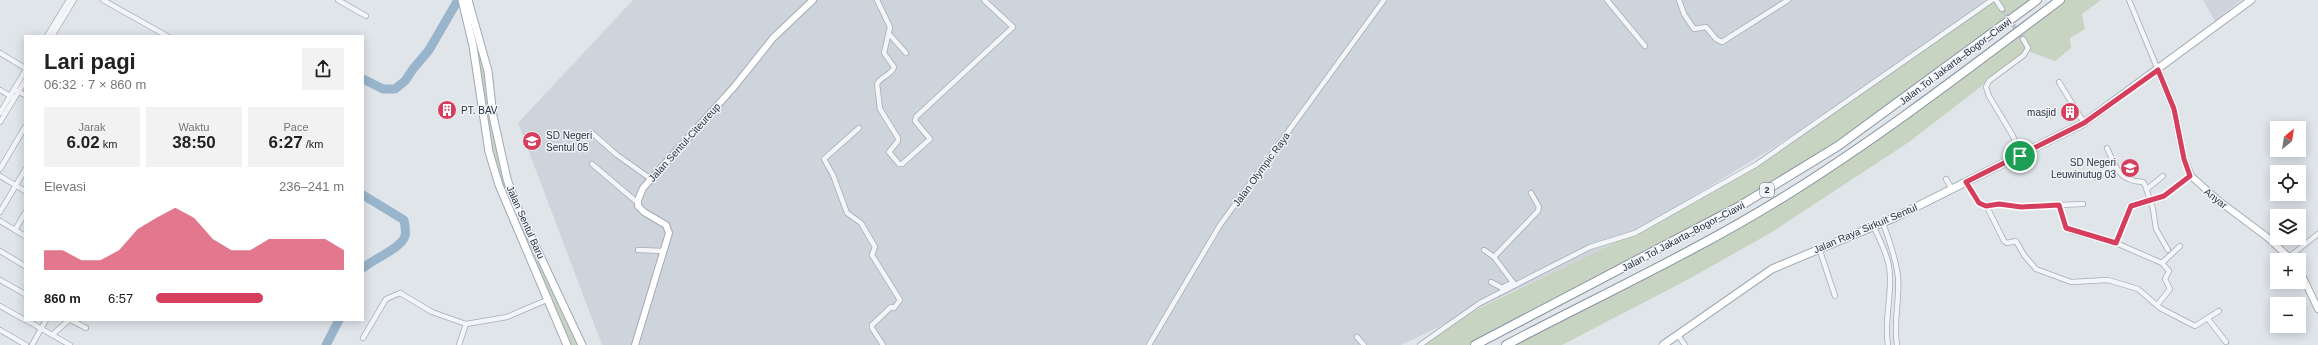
<!DOCTYPE html>
<html lang="id">
<head>
<meta charset="utf-8">
<style>
	:root { --surface:#fff; --page:#f2f2f2; --text:#222; --muted:#767676; --accent:#d63e5d }
	body { margin:0; font-family:Helvetica,sans-serif; background:var(--page); color:var(--text); height:100vh; display:flex; flex-direction:column; font-size:15px; white-space:nowrap }
	* { box-sizing:border-box; margin:0 }
	p { font-size:13px; color:var(--muted) }
	.icon { flex:none; width:22px; height:22px; fill:none; stroke:currentColor; stroke-width:2; stroke-linecap:round; stroke-linejoin:round }
	.map { position:relative; flex:1; overflow:hidden }
	.side { position:absolute; left:24px; top:35px; width:340px; height:286px; display:flex; flex-direction:column; background:var(--surface); border-radius:0px; box-shadow:0 2px 10px #0003 }
	.side>* { flex:none }
	.needle { width:26px; rotate:30deg }
	.tools { position:absolute; left:2270px; top:121px; display:grid; gap:8px }
	.tools a { display:grid; place-items:center; width:36px; height:36px; border-radius:0px; background:var(--surface); box-shadow:0 2px 10px #0003; font-size:20px }
	.pin { position:absolute; display:grid; place-items:center; width:34px; height:34px; color:#fff; margin:-17px; border:2px solid #fff; border-radius:50%; box-shadow:0 1px 4px #0007 }
	.round { display:grid; place-items:center; flex:none; width:42px; height:42px; border-radius:0px; background:var(--page) }
	.summary { display:flex; align-items:center; justify-content:space-between; height:68px; padding:0 20px }
	h1 { font-size:22px; font-weight:600; line-height:30px }
	.metrics { display:grid; grid-template-columns:repeat(3,1fr); gap:6px; height:68px; padding:4px 20px }
	.metrics div { display:grid; align-content:center; border-radius:0px; background:var(--page); text-align:center }
	.metrics b { font-size:17px; font-weight:600 }
	.metrics small { font-size:11px; font-weight:400 }
	.metrics p { font-size:11px }
	.chart { height:112px; padding:8px 20px }
	.chart p { display:flex; justify-content:space-between }
	.chart svg { width:100%; height:72px; margin-top:4px; fill:var(--accent); opacity:.7 }
	ul { padding:0 20px; list-style:none; font-size:13px }
	li { display:grid; grid-template-columns:64px 48px 1fr; align-items:center; height:30px }
	li i { height:10px; border-radius:5px; background:var(--accent) }
	.map>svg:first-child { display:block }
	.built { fill:#ced4dc }
	.green { fill:#c7d4c1 }
	.lines { fill:none; stroke-linecap:round; stroke-linejoin:round }
	.river { stroke:#99b5cc; stroke-width:9 }
	.street-tunnel { stroke:#bbc1c8; stroke-width:4.5; stroke-dasharray:4.5 2; stroke-linecap:butt }
	.street-casing { stroke:#a5acb4; stroke-width:6 }
	.secondary-casing { stroke:#a5acb4; stroke-width:8 }
	.primary-casing { stroke:#9fa9b6; stroke-width:9 }
	.highway-casing { stroke:#8793a1; stroke-width:10 }
	.street { stroke:#f3f5f8; stroke-width:4.5 }
	.secondary { stroke:#fff; stroke-width:6 }
	.primary { stroke:#fff; stroke-width:7 }
	.highway { stroke:#fff; stroke-width:8 }
	.route-casing { stroke:#fff; stroke-width:8 }
	.route { stroke:#d63e5d; stroke-width:5 }
	.labels { text-anchor:middle; stroke-width:3; stroke-linejoin:round; paint-order:stroke }
	.shield { fill:#f0f3f7; stroke:#646d78; stroke-width:1 }
	.shield-label { font-size:9px; font-weight:bold; fill:#283342 }
	.street-label { font-size:10px; fill:#283342; stroke:#f0f3f7 }
	.poi-label { font-size:10px; fill:#283342; stroke:#f0f3f7; text-anchor:start }
</style>
</head>
<body>
<div class="map">
<svg width="2318" height="345" viewBox="0 0 2318 345">
	<rect width="100%" height="100%" fill="#e0e5ea"/>
	<g class="built">
		<polygon points="633,0 1993,0 1823,117 1629,236 1401,345 602,345 518,123"/>
		<polygon points="2203,0 2241,0 2215,21"/>
	</g>
	<g class="green">
		<polygon points="1992,0 2037,0 1899,102 1761,194 1475,345 1420,345 1457,319 1635,233 1761,161"/>
		<polygon points="2060,0 2101,0 2082,14 2085,29 2070,38 2071,48 2055,61 2027,51 1909,142 1772,232 1689,279 1562,345 1506,345 1698,246 1847,157"/>
		<polygon points="478,38 507,179 582,345 567,345 489,152 471,39"/>
	</g>
	<g class="lines">
		<g class="river">
			<polyline points="363,79 383,89 395,89 405,81 413,69 429,50 458,0"/>
			<path d="M363 195 404 220C405 225 406 232 405 236 402 248 373 259 363 268"/>
			<polyline points="326,345 339,320"/>
		</g>
		<polyline class="street-tunnel" points="2002,9 2023,39"/>
		<g class="street-casing">
			<g id="street">
				<polyline points="103,0 167,36"/>
				<polyline points="338,0 366,16"/>
				<path d="M877 0 890 27 884 53 894 67C892 75 881 76 877 84L880 109 898 138V141L889 152 899 164H902L930 139 915 121 916 117 1013 27 984 0"/>
				<polyline points="1607,0 1645,46"/>
				<polyline points="1679,0 1684,14 1694,29 1706,27 1716,39 1722,42 1788,0"/>
				<polyline points="1996,0 2002,9"/>
				<polyline points="2129,0 2158,70"/>
				<polyline points="890,35 906,53"/>
				<polyline points="47,36 69,0"/>
				<polyline points="52,36 74,0"/>
				<polyline points="0,53 25,68"/>
				<polyline points="2059,82 2084,123"/>
				<polyline points="0,90 12,97"/>
				<polyline points="17,91 25,95"/>
				<polyline points="0,113 25,71"/>
				<polyline points="0,122 25,81"/>
				<polyline points="859,128 824,159 833,175 847,213 861,223 875,247 872,255 900,300 894,308 891,307 872,325 872,328 883,345"/>
				<polyline points="592,133 617,155 651,179"/>
				<path d="M2107 148C2116 167 2118 181 2143 182L2145 185 2153 209 2156 229 2168 250"/>
				<polyline points="2020,156 2013,136 1989,96 1986,87 1989,81 2024,55 2028,48 2023,39"/>
				<polyline points="592,164 638,203"/>
				<polyline points="0,169 25,127"/>
				<polyline points="0,176 25,191"/>
				<polyline points="2095,177 2115,165"/>
				<polyline points="1946,179 1952,189"/>
				<polyline points="1966,182 1979,203 1982,205 1999,204 2021,207 2059,205 2064,224 2071,231 2116,243 2162,263 2180,246"/>
				<polyline points="2147,189 2163,176"/>
				<polyline points="1986,205 2004,241 2007,243 2016,241 2024,255 2036,269 2071,282 2108,280 2138,289 2160,308 2195,326 2219,311"/>
				<polyline points="2059,205 2083,204"/>
				<polyline points="0,212 25,170"/>
				<polyline points="0,221 25,236"/>
				<path d="M1883 223C1889 240 1896 258 1898 277 1900 300 1893 322 1897 345"/>
				<path d="M1874 227C1881 243 1890 259 1890 277 1891 300 1884 322 1888 345"/>
				<polyline points="15,230 25,213"/>
				<polyline points="2116,243 2131,206 2164,196 2191,176"/>
				<polyline points="1819,248 1835,296"/>
				<polyline points="638,250 663,251"/>
				<polyline points="1484,250 1494,257"/>
				<polyline points="0,251 25,266"/>
				<polyline points="2289,257 2318,234"/>
				<polyline points="0,280 25,294"/>
				<polyline points="1491,282 1502,288 1513,282"/>
				<polyline points="1515,285 1494,257 1538,211 1539,207 1531,193"/>
				<polyline points="2158,304 2170,289 2165,279 2169,271 2162,263"/>
				<polyline points="0,306 25,320"/>
				<polyline points="2208,319 2226,342"/>
				<polyline points="26,320 70,345"/>
				<polyline points="71,320 86,328"/>
				<polyline points="466,324 507,317 549,299"/>
				<polyline points="0,330 26,345"/>
				<polyline points="1677,334 1685,345"/>
				<polyline points="52,335 69,320"/>
				<polyline points="1357,337 1364,345"/>
				<polyline points="363,338 386,299 400,293 432,312 466,324 459,345"/>
				<polyline points="32,345 46,320"/>
				<polyline points="1149,345 1220,225 1384,0"/>
				<polyline points="1420,345 1480,303 1590,247 1635,233 1757,164 1992,0"/>
			</g>
		</g>
		<g class="secondary-casing">
			<g id="secondary">
				<polyline points="2158,70 2174,109 2184,159 2191,176 2219,201 2267,237 2292,260"/>
				<polyline points="2299,269 2318,309"/>
				<polyline points="635,345 669,233 666,225 644,212 638,206 638,200 643,188 734,87 773,38 813,0"/>
			</g>
		</g>
		<g class="primary-casing">
			<g id="primary">
				<polyline points="462,0 473,46 489,152 499,185 567,345"/>
				<polyline points="468,0 488,71 493,116 507,179 516,205 582,345"/>
				<polyline points="1663,345 1772,269 1896,217 2084,123 2251,0"/>
			</g>
		</g>
		<g class="highway-casing">
			<g id="highway">
				<polyline points="1475,345 1740,206 1838,146 2037,0"/>
				<path d="M1506 345C1601 295 1699 250 1790 193 1884 134 1972 66 2060 0"/>
			</g>
		</g>
		<use href="#street" class="street"/>
		<use href="#secondary" class="secondary"/>
		<use href="#primary" class="primary"/>
		<use href="#highway" class="highway"/>
	</g>
	<g class="lines">
		<g class="route-casing">
			<polygon id="route" points="2158,70 2174,109 2184,159 2190,176 2164,196 2131,206 2116,243 2066,228 2059,205 2021,207 1999,204 1986,206 1979,203 1966,182 2084,123"/>
		</g>
		<use href="#route" class="route"/>
	</g>
	<defs>
		<g id="building-disc" transform="scale(1)"><circle r="9.5" fill="#d63e5d" stroke="#f0f3f7"/><path d="M-4-6H4V6H1V3H-1V6H-4ZM-2.5-4.3h1.7v1.8h-1.7ZM.8-4.3h1.7v1.8H.8ZM-2.5-1h1.7V.8h-1.7ZM.8-1h1.7V.8H.8Z" fill="#fff"/></g>
		<g id="school-disc" transform="scale(1)"><circle r="9.5" fill="#d63e5d" stroke="#f0f3f7"/><path d="M0-5L7-2L0 1L-7-2ZM-4 1L0 2.5L4 1V4Q0 6-4 4Z" fill="#fff"/></g>
	</defs>
	<g fill-rule="evenodd">
		<use href="#building-disc" x="447" y="110"/>
		<use href="#building-disc" x="2070" y="112"/>
		<use href="#school-disc" x="532" y="141"/>
		<use href="#school-disc" x="2130" y="168"/>
	</g>
	<g class="labels">
		<rect class="shield" x="1760" y="183" width="14" height="14" rx="3"/>
		<g class="shield-label">
			<text x="1767" y="193">2</text>
		</g>
		<g class="street-label">
			<text transform="translate(1955 61) rotate(-37)" y="4">Jalan Tol Jakarta–Bogor–Ciawi</text>
			<text transform="translate(684 142) rotate(-48)" y="4">Jalan Sentul-Citeureup</text>
			<text transform="translate(1261 169) rotate(-54)" y="4">Jalan Olympic Raya</text>
			<text transform="translate(2216 198) rotate(38)" y="4">Anyar</text>
			<text transform="translate(526 222) rotate(66)" y="4">Jalan Sentul Baru</text>
			<text transform="translate(1865 228) rotate(-23)" y="4">Jalan Raya Sirkuit Sentul</text>
			<text transform="translate(1683 236) rotate(-28)" y="4">Jalan Tol Jakarta–Bogor–Ciawi</text>
		</g>
		<g class="poi-label">
			<text x="461" y="114">PT. BAV</text>
			<text x="2056" y="116" text-anchor="end">masjid</text>
			<text x="546" y="139">SD Negeri<tspan x="546" dy="12">Sentul 05</tspan></text>
			<text x="2116" y="166" text-anchor="end">SD Negeri<tspan x="2116" dy="12">Leuwinutug 03</tspan></text>
		</g>
	</g>
</svg>
<div class="tools">
<a><svg class="needle" viewBox="-14 -14 28 28"><path d="M0-13l5 13h-10z" fill="#e53935"/><path d="M0 13l5-13h-10z" fill="#767676"/></svg></a>
<a><svg class="icon" aria-label="locate" viewBox="0 0 24 24"><circle cx="12" cy="12" r="6"/><path d="M12 2v4M12 18v4M2 12h4M18 12h4"/></svg></a>
<a><svg class="icon" aria-label="layers" viewBox="0 0 24 24"><path d="M12 4l9 5-9 5-9-5zM3 14l9 5 9-5"/></svg></a>
<a>+</a>
<a>−</a>
</div>
<div class="pin" style="left:2020px;top:156px;background:#1e9e55"><svg class="icon" aria-label="arrive" viewBox="0 0 24 24"><path d="M6 21V4h12l-3 4 3 4H6"/></svg></div>
<section class="side">
<div class="summary"><div><h1>Lari pagi</h1><p>06:32 · 7 × 860 m</p></div><a class="round"><svg class="icon" aria-label="share" viewBox="0 0 24 24"><path d="M12 15V3M7 8l5-5 5 5M5 13v7h14v-7"/></svg></a></div>
<div class="metrics">
<div><p>Jarak</p><b>6.02<small> km</small></b></div>
<div><p>Waktu</p><b>38:50</b></div>
<div><p>Pace</p><b>6:27<small> /km</small></b></div>
</div>
<div class="chart"><p><span>Elevasi</span>236–241 m</p>
<svg viewBox="0 0 160 44" preserveAspectRatio="none"><path d="M0 44V32L10 32L20 38L30 38L40 32L50 19L60 12L70 6L80 12L90 25L100 32L110 32L120 25L130 25L140 25L150 25L160 32V44z"/></svg>
</div>
<ul>
<li><b>860 m</b>6:57<i style="width:57%"></i></li>
</ul>
</section>
</div>
</body>
</html>
